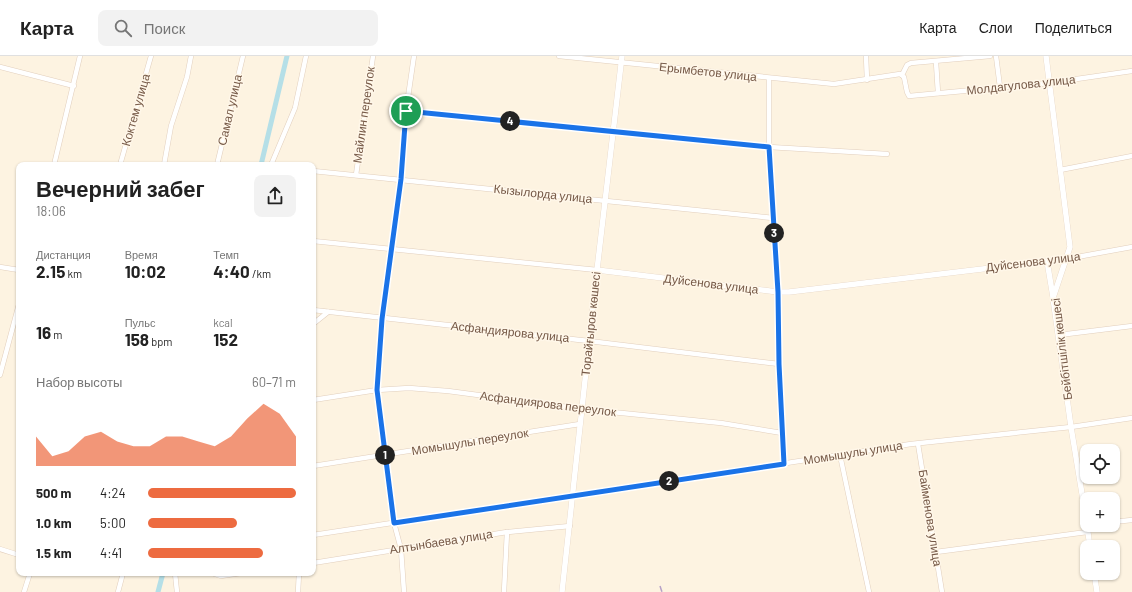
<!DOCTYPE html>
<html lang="ru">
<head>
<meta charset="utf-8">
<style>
	:root { --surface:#fff; --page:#f2f2f2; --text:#222; --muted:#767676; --line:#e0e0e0; --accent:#ed6b40 }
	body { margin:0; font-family:Barlow,sans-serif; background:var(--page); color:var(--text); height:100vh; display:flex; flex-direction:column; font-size:15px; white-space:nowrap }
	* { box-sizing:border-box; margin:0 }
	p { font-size:13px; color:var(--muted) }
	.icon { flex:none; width:22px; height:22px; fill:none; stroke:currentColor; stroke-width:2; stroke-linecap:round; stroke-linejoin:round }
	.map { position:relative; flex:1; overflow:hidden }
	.sheet { position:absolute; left:16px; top:106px; width:300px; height:414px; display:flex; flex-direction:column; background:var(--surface); border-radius:8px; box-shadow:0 1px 3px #0004 }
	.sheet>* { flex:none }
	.buttons { position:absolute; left:1080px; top:388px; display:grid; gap:8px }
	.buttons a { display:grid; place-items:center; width:40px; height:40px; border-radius:8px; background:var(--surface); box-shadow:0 1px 3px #0004; font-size:20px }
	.pin { position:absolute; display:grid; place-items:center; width:34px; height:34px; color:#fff; margin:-17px; border:2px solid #fff; border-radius:50%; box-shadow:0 1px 4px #0007 }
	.km { position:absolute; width:20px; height:20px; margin:-10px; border-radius:50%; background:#222; color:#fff; font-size:11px; line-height:20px; text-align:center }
	.round { display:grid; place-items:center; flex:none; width:42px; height:42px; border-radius:8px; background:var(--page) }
	.summary { display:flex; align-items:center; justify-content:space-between; height:68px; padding:0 20px }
	h1 { font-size:22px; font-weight:700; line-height:30px }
	.stats { display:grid; grid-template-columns:repeat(3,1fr); gap:6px; height:68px; padding:4px 20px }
	.stats div { display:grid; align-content:center }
	.stats b { font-size:17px; font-weight:700 }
	.stats small { font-size:11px; font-weight:400 }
	.stats p { font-size:11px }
	.chart { height:112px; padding:8px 20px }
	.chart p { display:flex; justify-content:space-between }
	.chart svg { width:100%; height:72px; margin-top:4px; fill:var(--accent); opacity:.7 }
	ul { padding:0 20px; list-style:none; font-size:13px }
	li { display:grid; grid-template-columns:64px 48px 1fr; align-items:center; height:30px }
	li i { height:10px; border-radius:5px; background:var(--accent) }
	header { display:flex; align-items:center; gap:24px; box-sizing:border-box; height:56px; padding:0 20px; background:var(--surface); border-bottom:1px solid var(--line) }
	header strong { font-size:19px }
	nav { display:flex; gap:22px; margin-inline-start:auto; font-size:14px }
	.search { width:280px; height:36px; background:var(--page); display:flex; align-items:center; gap:10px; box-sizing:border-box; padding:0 14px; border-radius:8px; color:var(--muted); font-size:15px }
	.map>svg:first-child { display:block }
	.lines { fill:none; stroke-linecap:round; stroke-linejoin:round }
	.canal { stroke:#b5dfe7; stroke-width:5 }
	.minor-casing { stroke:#e2cfbd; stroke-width:5.5 }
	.tertiary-casing { stroke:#e2cfbd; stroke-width:6 }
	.minor { stroke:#fff; stroke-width:4.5 }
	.tertiary { stroke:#fff; stroke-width:5.5 }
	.rail { stroke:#b6a0c7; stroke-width:1.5; stroke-dasharray:6 4; stroke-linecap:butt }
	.route-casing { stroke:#fff; stroke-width:8 }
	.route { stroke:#1a73e8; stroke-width:5 }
	.labels { text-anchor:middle; stroke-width:3; stroke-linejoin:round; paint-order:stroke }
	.street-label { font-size:12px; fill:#765947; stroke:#fff7e9 }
</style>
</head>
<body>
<header>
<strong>Карта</strong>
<div class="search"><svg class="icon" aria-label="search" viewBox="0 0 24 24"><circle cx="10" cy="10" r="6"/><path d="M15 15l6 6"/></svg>Поиск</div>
<nav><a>Карта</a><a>Слои</a><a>Поделиться</a></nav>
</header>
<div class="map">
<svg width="1132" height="536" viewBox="0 0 1132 536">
	<rect width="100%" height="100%" fill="#fdf3e1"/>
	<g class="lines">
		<g class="canal">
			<polyline points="261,109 287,0"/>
			<polyline points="158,536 163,517"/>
		</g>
		<g class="minor-casing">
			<g id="minor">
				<polyline points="559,0 834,28 900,18 904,21 907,36 909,40 1049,27 1132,15"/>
				<polyline points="866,0 867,24"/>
				<polyline points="996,0 1000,31"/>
				<polyline points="936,6 938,37"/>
				<polyline points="0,11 74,30"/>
				<polyline points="902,19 907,9 911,7 990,0"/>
				<polyline points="769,22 769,91 778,236 779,308 784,408"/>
				<polyline points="406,55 769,91 887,98"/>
				<polyline points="54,109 80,0"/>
				<polyline points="120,109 151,0"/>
				<polyline points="164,109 171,70 187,21 191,0"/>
				<polyline points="217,109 243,0"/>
				<polyline points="271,109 295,52 306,0"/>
				<polyline points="1060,114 1132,100"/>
				<polyline points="313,115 773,162"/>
				<polyline points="356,119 373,0"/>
				<polyline points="313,185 597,214"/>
				<polyline points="1066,203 1132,191"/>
				<polyline points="0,211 19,214"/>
				<polyline points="313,254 589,285 779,308"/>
				<polyline points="313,268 328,256"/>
				<polyline points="1059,279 1132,270"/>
				<polyline points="0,319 19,248"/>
				<polyline points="313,344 377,334 409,332 448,335 582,353 721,367 782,377"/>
				<polyline points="918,388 942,536"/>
				<polyline points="840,399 869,536"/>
				<polyline points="313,410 580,368"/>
				<polyline points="1113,466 1132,464"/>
				<polyline points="313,479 911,388 1071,371 1132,362"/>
				<polyline points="0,493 19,499"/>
				<polyline points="936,496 1087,476"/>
				<polyline points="313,507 507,476 570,470"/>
				<polyline points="175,517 177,536"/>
				<polyline points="212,517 221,520 241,517"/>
				<polyline points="24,536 30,517"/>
				<polyline points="118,536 123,517"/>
				<polyline points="298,536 299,517"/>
				<polyline points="404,536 401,493 394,467 377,334 383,263 401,123 406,55 414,0"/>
				<polyline points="504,536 507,476"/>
			</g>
		</g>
		<g class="tertiary-casing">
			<g id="tertiary">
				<polyline points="1046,0 1070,191 1053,242 1071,371 1087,468"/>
				<polyline points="1047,205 1053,241"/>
				<polyline points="597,214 778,236 789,236 1066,203"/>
				<polyline points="1087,469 1090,491"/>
				<polyline points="1094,517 1097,536"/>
				<polyline points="562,536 597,214 622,0"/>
			</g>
		</g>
		<use href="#minor" class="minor"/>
		<use href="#tertiary" class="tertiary"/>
		<polyline class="rail" points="660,530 662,536"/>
	</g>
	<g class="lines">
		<g class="route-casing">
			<polygon id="route" points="406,55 769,91 778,236 779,308 784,408 394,467 377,334 382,263 401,123"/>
		</g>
		<use href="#route" class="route"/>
	</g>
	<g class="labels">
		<g class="street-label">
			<text transform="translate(708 16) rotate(6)" y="4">Ерымбетов улица</text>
			<text transform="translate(1021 29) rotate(-6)" y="4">Молдагулова улица</text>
			<text transform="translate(136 54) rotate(-74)" y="4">Коктем улица</text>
			<text transform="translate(230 54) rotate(-77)" y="4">Самал улица</text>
			<text transform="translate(364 59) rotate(-82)" y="4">Майлин переулок</text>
			<text transform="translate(543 138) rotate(6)" y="4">Кызылорда улица</text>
			<text transform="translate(1033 206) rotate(-7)" y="4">Дуйсенова улица</text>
			<text transform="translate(711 228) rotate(7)" y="4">Дуйсенова улица</text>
			<text transform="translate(591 268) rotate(-84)" y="4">Торайғыров көшесі</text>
			<text transform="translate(510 276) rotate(6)" y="4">Асфандиярова улица</text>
			<text transform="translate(1062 293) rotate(-97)" y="4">Бейбітшілік көшесі</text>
			<text transform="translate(548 348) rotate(7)" y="4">Асфандиярова переулок</text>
			<text transform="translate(470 386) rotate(-9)" y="4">Момышулы переулок</text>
			<text transform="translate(853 397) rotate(-9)" y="4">Момышулы улица</text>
			<text transform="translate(930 462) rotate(81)" y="4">Байменова улица</text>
			<text transform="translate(441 486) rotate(-9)" y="4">Алтынбаева улица</text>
		</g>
	</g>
</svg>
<div class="buttons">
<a><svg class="icon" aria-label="locate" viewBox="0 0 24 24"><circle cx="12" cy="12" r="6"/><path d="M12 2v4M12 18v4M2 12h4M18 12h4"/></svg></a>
<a>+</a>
<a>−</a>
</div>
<div class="pin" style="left:406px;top:55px;background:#1e9e55"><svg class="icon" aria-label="arrive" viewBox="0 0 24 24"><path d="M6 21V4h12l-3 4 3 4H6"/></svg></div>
<b class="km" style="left:385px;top:399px">1</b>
<b class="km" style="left:669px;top:425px">2</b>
<b class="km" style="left:774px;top:177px">3</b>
<b class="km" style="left:510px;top:65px">4</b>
<section class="sheet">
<div class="summary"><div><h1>Вечерний забег</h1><p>18:06</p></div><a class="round"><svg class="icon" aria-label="share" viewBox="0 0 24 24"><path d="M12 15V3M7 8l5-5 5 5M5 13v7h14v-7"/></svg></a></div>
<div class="stats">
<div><p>Дистанция</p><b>2.15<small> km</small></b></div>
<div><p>Время</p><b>10:02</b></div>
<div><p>Темп</p><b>4:40<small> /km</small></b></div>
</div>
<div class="stats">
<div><b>16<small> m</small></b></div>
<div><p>Пульс</p><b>158<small> bpm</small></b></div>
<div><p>kcal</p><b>152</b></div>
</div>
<div class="chart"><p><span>Набор высоты</span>60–71 m</p>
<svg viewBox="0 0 160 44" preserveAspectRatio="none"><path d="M0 44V26L10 38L20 35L30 26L40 23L50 29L60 32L70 32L80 26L90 26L100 29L110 32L120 26L130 15L140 6L150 12L160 26V44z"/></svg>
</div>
<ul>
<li><b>500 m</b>4:24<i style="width:100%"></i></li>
<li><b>1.0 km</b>5:00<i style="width:60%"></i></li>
<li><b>1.5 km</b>4:41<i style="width:78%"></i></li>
</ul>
</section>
</div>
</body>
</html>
